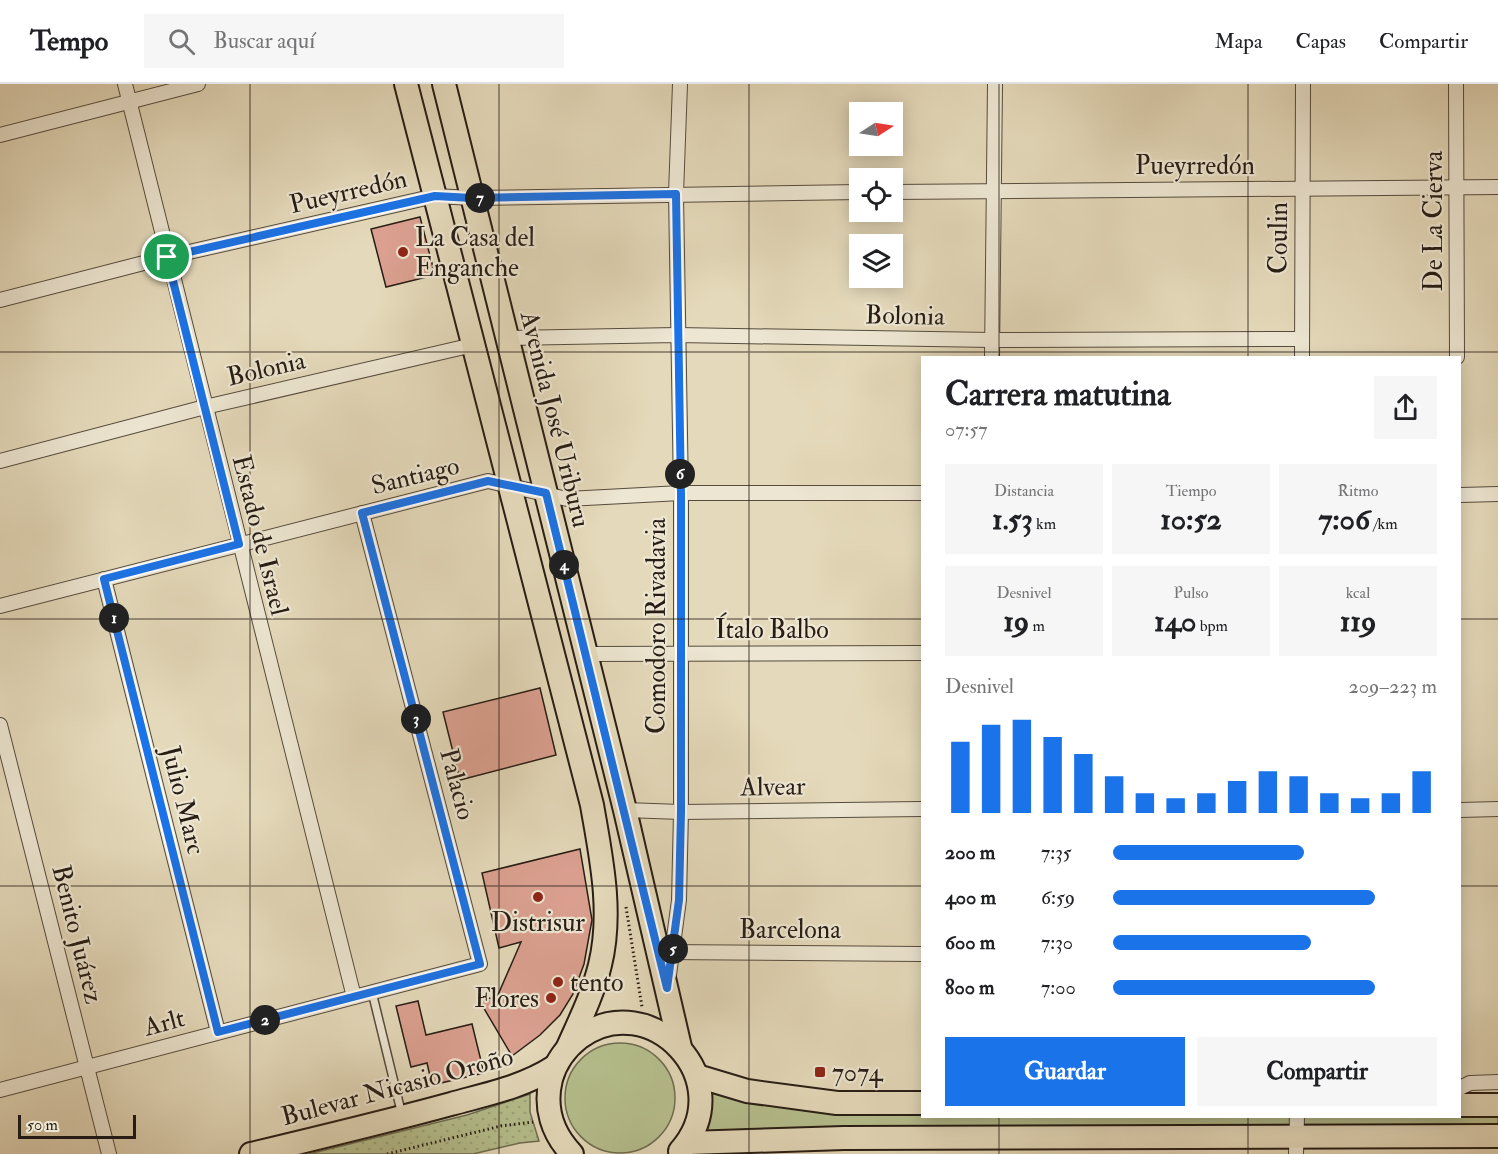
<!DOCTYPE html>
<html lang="es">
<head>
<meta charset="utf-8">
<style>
	:root { --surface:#fff; --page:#f6f6f6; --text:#202124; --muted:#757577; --line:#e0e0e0; --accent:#1a73e8 }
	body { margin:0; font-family:"IM FELL Double Pica",serif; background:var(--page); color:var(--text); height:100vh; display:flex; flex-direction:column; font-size:22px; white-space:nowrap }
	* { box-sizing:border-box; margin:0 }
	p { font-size:20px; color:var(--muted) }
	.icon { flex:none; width:33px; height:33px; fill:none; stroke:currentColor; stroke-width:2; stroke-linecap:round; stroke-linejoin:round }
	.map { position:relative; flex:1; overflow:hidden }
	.drawer { position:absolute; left:921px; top:272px; width:540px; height:762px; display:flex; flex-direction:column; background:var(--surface); border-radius:0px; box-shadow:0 3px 15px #0003 }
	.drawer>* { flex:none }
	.needle { width:39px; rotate:78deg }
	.fabs { position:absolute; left:849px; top:18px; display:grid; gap:12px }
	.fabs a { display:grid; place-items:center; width:54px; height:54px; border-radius:0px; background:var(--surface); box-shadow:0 3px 15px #0003; font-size:30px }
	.scale { position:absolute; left:18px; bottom:15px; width:118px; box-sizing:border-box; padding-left:6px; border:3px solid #271d15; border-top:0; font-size:16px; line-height:21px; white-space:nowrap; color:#271d15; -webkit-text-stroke:4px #ede6d2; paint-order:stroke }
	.pin { position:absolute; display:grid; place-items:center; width:51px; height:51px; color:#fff; margin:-26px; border:3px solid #fff; border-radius:50%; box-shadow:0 2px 6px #0007 }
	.km { position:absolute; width:30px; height:30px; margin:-15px; border-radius:50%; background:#222; color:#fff; font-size:16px; line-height:30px; text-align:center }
	.round { display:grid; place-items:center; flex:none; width:63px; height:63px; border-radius:0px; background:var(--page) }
	.overview { display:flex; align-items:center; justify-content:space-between; height:102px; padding:0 24px }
	h1 { font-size:33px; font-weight:800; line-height:45px }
	.figures { display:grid; grid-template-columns:repeat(3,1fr); gap:9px; height:102px; padding:6px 24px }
	.figures div { display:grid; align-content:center; border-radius:0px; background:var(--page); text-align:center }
	.figures b { font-size:30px; font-weight:800 }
	.figures small { font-size:16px; font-weight:400 }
	.figures p { font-size:16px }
	.chart { height:168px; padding:12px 24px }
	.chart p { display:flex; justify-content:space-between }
	.chart svg { width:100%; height:108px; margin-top:6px; stroke:var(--accent); stroke-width:6 }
	.cta { display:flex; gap:12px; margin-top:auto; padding:12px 24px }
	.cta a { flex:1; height:69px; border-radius:0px; background:var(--accent); color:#fff; font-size:24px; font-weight:800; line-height:69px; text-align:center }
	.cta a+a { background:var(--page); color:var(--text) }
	ul { padding:0 24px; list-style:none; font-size:20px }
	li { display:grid; grid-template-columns:96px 72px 1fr; align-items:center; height:45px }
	li i { height:15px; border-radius:8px; background:var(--accent) }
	header { display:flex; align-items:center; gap:36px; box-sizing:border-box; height:84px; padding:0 30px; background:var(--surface); border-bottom:2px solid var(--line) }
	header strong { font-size:28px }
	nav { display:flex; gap:33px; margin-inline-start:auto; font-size:21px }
	.search { width:420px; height:54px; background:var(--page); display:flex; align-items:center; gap:15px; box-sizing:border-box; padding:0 21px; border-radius:0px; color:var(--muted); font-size:22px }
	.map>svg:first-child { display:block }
	.grass { fill:#b6bf8e; stroke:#6e6e52; stroke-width:1.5 }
	.park { fill:url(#park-dots); stroke:#6e6e52; stroke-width:1.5 }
	.building { fill:#dba090; stroke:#271d15; stroke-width:1.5 }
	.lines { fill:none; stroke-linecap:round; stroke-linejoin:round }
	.lane-casing { stroke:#564c3e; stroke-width:10 }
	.street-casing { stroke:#564c3e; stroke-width:16 }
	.primary-casing { stroke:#271d15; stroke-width:26 }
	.path { stroke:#271d15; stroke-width:3; stroke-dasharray:1.5 3; stroke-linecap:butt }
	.lane { stroke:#ede6d2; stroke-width:7 }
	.street { stroke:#ede6d2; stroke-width:14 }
	.primary { stroke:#e4d9ba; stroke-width:22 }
	.route-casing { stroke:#fff; stroke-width:12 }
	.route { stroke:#1a73e8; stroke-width:8 }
	.grid { fill:none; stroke:#271d15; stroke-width:1.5; stroke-opacity:0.55 }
	.poi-dot { fill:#8f2418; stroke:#ede6d2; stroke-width:2 }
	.labels { text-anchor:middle; stroke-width:4.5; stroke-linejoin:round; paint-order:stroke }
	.street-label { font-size:26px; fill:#271d15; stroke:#ede6d2 }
	.poi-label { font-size:26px; fill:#271d15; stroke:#ede6d2; text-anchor:start }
</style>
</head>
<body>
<header>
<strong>Tempo</strong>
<div class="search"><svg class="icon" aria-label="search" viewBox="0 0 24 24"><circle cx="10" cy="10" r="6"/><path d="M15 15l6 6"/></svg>Buscar aquí</div>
<nav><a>Mapa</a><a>Capas</a><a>Compartir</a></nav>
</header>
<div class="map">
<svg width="1498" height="1070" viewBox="0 0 1498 1070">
	<defs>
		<pattern id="park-dots" width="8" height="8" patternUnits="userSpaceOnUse" patternTransform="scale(1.5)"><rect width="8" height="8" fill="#b6bf8e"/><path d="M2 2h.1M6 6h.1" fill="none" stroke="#9ca47a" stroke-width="1.8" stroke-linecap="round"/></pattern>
	</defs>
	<rect width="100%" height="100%" fill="#e4d9ba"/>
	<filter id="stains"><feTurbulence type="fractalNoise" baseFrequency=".00333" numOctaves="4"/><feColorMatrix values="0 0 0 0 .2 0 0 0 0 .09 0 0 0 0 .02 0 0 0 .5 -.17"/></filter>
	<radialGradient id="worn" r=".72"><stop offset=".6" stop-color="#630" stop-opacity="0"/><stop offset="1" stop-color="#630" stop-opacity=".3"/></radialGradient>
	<g class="grass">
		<circle cx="620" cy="1014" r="55"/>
		<polygon points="700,1007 922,1019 922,1032 1460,1032 1498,1021 1498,1052 702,1058"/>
	</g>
	<polygon class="park" points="530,1010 530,1028 539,1057 520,1059 473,1070 309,1070 467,1031"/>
	<g class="building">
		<polygon points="420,133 435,191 386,203 371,145"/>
		<polygon points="540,604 556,671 460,696 443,628"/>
		<polygon points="580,765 592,836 584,880 573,910 560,931 540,951 512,972 479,916 497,913 521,858 499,864 482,789"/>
		<polygon points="418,917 426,951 472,940 484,989 432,1001 427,979 411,983 396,922"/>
	</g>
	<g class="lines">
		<g class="lane-casing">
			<polyline id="lane" points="372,908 402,1031"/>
		</g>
		<g class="street-casing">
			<g id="street">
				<polyline points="125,0 354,913"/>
				<polyline points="1456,0 1457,273"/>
				<polyline points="0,51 198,0"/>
				<polyline points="892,108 1498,103"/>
				<polyline points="0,216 167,173 435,112 472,114 860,108"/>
				<polyline points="507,254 677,251 992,256 1302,255"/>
				<polyline points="992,273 995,0"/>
				<polyline points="1302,273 1303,0"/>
				<polyline points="0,377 205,323 473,261"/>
				<polyline points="1460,411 1498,410"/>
				<polyline points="104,495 218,948"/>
				<polyline points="0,522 488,397 567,415 681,409 922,409"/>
				<polyline points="586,570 922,569"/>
				<polyline points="0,641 109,1070"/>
				<polyline points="625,726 681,728 922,725"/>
				<polyline points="1460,726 1498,725"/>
				<polyline points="664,868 922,870"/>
				<polyline points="669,891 679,816 681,728 681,409 676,110 680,0"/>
				<polyline points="1460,1004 1470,999 1498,998"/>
				<polyline points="0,1006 480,880 362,429"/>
				<polyline points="1296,1070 1297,1032"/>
			</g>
		</g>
		<g class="primary-casing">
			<g id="primary">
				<path d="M406 0 592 721C601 773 613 828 600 881 593 910 580 936 568 963"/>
				<polyline points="444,0 625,726 680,963"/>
				<polyline points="697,992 747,1007 837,1019 922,1019"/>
				<polyline points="1460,1021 1498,1021"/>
				<polyline points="688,1059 844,1054 1498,1052"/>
				<path d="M251 1070C318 1054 385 1038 451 1020 487 1010 523 1003 554 983"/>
				<path d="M572 1070C552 1049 544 1023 551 995 556 977 565 965 579 954 650 901 742 997 680 1067"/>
			</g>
		</g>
		<g class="path">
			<polyline points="626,823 642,923"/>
			<polyline points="387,1070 501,1042 533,1038"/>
		</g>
		<use href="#lane" class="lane"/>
		<use href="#street" class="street"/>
		<use href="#primary" class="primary"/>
	</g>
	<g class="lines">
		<g class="route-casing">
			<polygon id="route" points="676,110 681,410 681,728 679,816 667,904 546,409 488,397 362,429 480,880 218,948 104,495 239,460 167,173 435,112 472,114"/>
		</g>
		<use href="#route" class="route"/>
	</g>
	<path class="grid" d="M250 0V1070M499 0V1070M749 0V1070M999 0V273M1248 0V273M0 268H1498M0 535H922M1460 535H1498M0 802H922M1460 802H1498M999 1032V1070M1248 1032V1070"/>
	<g class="poi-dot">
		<circle cx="403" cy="168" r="6"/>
		<circle cx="538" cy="813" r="6"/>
		<circle cx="558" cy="898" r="6"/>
		<circle cx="551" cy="914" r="6"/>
		<rect x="814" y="982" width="12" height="12" rx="3"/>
	</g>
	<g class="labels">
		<g class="street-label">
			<text x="1195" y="90">Pueyrredón</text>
			<text transform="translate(348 107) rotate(-13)" y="9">Pueyrredón</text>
			<text transform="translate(1433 137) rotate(-90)" y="9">De La Cierva</text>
			<text transform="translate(1278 154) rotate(-90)" y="9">Coulin</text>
			<text transform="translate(905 231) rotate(1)" y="9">Bolonia</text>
			<text transform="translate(266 284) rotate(-13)" y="9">Bolonia</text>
			<text transform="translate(556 335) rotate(76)" y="9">Avenida José Uriburu</text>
			<text transform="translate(415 391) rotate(-14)" y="9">Santiago</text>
			<text transform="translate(261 451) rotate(76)" y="9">Estado de Israel</text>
			<text transform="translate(656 542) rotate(-90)" y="9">Comodoro Rivadavia</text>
			<text x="772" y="554">Ítalo Balbo</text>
			<text transform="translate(458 700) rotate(75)" y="9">Palacio</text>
			<text transform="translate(773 702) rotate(-1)" y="9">Alvear</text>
			<text transform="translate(184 716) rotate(76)" y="9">Julio Marc</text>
			<text x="790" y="854">Barcelona</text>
			<text transform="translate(78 850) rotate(76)" y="9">Benito Juárez</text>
			<text transform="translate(164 938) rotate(-15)" y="9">Arlt</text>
			<text transform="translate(397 1002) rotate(-15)" y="9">Bulevar Nicasio Oroño</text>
		</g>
		<g class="poi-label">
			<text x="415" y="162">La Casa del<tspan x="415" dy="30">Enganche</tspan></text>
			<text x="538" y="847" text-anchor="middle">Distrisur</text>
			<text x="570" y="907">tento</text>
			<text x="539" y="923" text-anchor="end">Flores</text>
			<text x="832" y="997">7074</text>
		</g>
	</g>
	<rect width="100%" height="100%" filter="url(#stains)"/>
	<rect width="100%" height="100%" fill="url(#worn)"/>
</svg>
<div class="fabs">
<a><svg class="needle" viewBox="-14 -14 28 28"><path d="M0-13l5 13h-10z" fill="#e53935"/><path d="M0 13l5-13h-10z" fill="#757577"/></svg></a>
<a><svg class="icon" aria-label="locate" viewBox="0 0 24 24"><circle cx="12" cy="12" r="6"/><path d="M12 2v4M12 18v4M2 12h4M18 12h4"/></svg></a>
<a><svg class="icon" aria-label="layers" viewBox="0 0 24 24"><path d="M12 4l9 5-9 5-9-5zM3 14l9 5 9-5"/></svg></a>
</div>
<div class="scale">50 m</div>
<div class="pin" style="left:167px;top:173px;background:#1e9e55"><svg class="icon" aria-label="arrive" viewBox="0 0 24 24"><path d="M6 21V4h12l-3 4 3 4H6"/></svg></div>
<b class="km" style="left:114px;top:534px">1</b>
<b class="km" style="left:265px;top:936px">2</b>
<b class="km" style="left:416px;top:635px">3</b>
<b class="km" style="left:564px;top:481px">4</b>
<b class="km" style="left:673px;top:865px">5</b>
<b class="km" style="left:680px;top:390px">6</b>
<b class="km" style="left:480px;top:114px">7</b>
<section class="drawer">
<div class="overview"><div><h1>Carrera matutina</h1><p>07:57</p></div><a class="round"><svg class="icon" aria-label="share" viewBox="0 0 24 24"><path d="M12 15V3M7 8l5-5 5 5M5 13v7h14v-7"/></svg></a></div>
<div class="figures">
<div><p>Distancia</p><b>1.53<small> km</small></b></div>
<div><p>Tiempo</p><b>10:52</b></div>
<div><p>Ritmo</p><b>7:06<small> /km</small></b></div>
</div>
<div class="figures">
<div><p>Desnivel</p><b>19<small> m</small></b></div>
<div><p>Pulso</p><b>140<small> bpm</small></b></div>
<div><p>kcal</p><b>119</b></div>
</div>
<div class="chart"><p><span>Desnivel</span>209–223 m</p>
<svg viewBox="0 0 160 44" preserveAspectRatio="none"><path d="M5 44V15M15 44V8M25 44V6M35 44V13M45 44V20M55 44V29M65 44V36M75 44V38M85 44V36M95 44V31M105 44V27M115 44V29M125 44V36M135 44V38M145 44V36M155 44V27"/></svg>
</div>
<ul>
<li><b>200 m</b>7:35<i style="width:59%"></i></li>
<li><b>400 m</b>6:59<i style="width:81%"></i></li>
<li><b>600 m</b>7:30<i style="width:61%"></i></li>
<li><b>800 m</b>7:00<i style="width:81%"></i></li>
</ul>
<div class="cta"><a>Guardar</a><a>Compartir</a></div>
</section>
</div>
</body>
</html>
